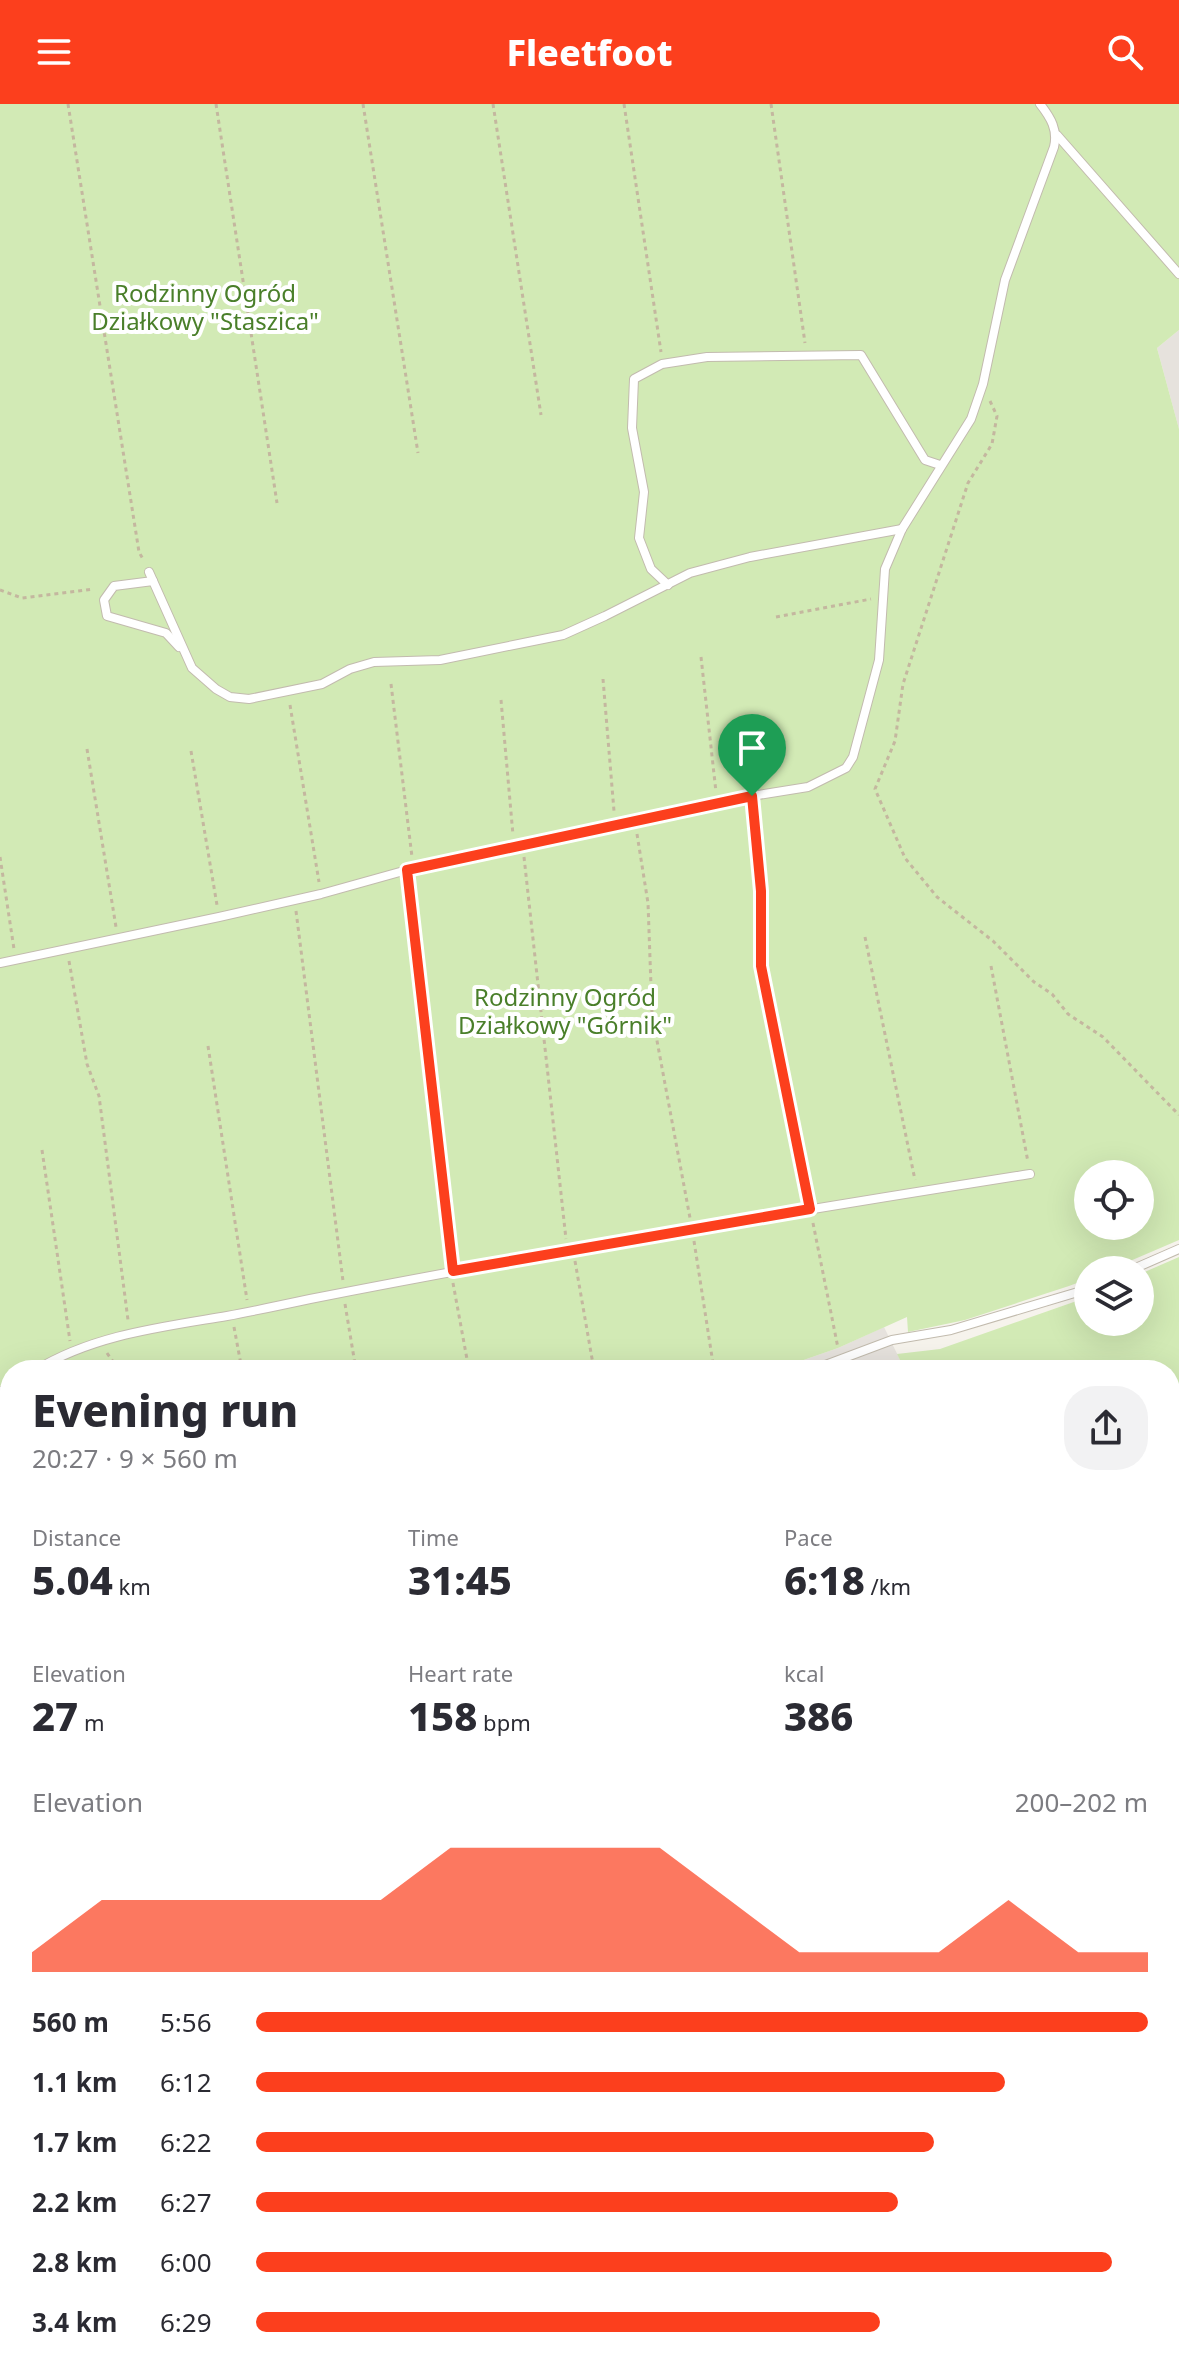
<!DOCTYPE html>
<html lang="en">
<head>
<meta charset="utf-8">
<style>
	:root { --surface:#fff; --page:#f2f2f3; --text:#2b2b33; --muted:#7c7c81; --accent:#fc3f1d }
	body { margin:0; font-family:"Noto Sans",sans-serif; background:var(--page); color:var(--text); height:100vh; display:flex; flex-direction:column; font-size:30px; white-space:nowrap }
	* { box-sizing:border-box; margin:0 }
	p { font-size:26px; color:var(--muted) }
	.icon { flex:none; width:44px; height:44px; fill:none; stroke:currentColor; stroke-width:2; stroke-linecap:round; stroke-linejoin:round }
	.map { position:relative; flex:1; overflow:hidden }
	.details { position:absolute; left:0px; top:1256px; width:1180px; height:1010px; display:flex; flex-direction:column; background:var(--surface); border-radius:32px 32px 0 0; box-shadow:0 8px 32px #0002 }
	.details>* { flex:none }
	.controls { position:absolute; left:1074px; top:1056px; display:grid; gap:16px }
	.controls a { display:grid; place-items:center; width:80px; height:80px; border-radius:50%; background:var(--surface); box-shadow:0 8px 32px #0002; font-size:40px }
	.pin { position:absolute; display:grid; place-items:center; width:68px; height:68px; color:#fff; margin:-82px -34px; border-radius:50% 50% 50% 0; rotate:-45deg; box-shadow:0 0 8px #0007 }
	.pin .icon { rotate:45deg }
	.round { display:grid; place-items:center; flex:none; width:84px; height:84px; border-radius:32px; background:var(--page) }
	.overview { display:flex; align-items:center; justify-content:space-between; height:136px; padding:0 32px }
	h1 { font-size:44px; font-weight:800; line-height:60px }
	.figures { display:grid; grid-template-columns:repeat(3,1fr); gap:12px; height:136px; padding:8px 32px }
	.figures div { display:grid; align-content:center }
	.figures b { font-size:40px; font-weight:800 }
	.figures small { font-size:22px; font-weight:400 }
	.figures p { font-size:22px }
	.chart { height:224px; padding:16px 32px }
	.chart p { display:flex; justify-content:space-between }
	.chart svg { width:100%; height:144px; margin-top:8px; fill:var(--accent); opacity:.7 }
	ul { padding:0 32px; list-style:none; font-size:26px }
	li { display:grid; grid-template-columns:128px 96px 1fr; align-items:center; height:60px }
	li i { height:20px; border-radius:10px; background:var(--accent) }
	header { display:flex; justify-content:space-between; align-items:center; height:104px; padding:0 32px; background:var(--accent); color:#fff; font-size:36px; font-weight:800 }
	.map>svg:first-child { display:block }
	.residential { fill:#eae5da }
	.industrial { fill:#e6e2dd }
	.green { fill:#d2eab5; fill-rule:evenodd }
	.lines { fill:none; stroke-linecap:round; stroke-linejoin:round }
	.stream { stroke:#a9d4f2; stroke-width:5 }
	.service-casing { stroke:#c2bbae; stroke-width:10 }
	.path { stroke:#c4b79f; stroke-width:3; stroke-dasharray:4 4; stroke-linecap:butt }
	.service { stroke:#fff; stroke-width:8 }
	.route-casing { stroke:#fff; stroke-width:16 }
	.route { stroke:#fc3f1d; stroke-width:10 }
	.labels { text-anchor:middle; stroke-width:8; stroke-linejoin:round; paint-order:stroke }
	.park-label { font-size:24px; fill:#4a7f2a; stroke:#fff }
</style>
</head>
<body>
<header><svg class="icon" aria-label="menu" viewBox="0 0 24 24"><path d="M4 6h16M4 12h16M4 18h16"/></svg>Fleetfoot<svg class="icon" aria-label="search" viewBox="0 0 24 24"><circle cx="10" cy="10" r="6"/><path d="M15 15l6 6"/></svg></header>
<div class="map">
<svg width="1179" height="2265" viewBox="0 0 1179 2265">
	<rect width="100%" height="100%" fill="#f6f3ec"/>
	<polygon class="residential" points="10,1687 10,2256 748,2256 750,2265 5,2265 0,2248 0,1694"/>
	<g class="industrial">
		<polygon points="1179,226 1179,325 1157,244"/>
		<polygon points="884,1223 905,1266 775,1266 838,1244"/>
		<polygon points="1179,1756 1179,1912 1170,1913 1170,1758"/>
		<polygon points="1179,2005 1179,2265 750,2265 748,2256 1170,2256 1170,2006"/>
	</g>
	<g class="green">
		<path d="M0 0H1179V226L1157 244 1179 325V1136L1109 1166H1088V1175L1069 1182 965 1216 908 1228 907 1213 838 1244 775 1266H10V1687L0 1694ZM1088 1070H1140V1122H1088Z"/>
		<polygon points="1179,1153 1179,1756 1170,1758 1170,1266 905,1266 897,1250 940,1245 1088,1193 1088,1218 1140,1218 1140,1170"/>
		<polygon points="1179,1912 1179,2005 1170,2006 1170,1913"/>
	</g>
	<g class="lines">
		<polyline class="stream" points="1170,1708 1179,1705"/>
		<g class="service-casing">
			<g id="service">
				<polyline points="1057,31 1179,170"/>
				<polyline points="149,468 192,564 216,585 230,593 249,595 322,580 350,565 374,558 440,556 563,531 605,512 690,469 750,453 902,425"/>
				<polyline points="153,477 114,482 104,496 107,512 166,529 179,543"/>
				<polyline points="668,481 651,465 639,434 644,388 632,324 634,275 662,260 707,253 861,251 925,356 940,361"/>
				<path d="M0 859 219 813 321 790 407 766 515 742 752 692 808 683 846 664 853 653 879 556 885 465 902 425 971 315 983 280 1005 176 1054 43C1058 26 1051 14 1040 0"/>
				<polyline points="1131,1166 1179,1145"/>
				<path d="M36 1266C93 1231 162 1223 227 1212 254 1207 282 1201 310 1195 549 1148 789 1108 1030 1070"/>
				<polyline points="812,1266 892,1236 951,1226 1088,1185"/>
				<polyline points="0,1288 10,1282"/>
				<polyline points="1170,2018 1179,2016"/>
				<polyline points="0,2026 10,2064"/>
				<polyline points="1170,2146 1179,2144"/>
				<polyline points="1170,2216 1179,2215"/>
				<polyline points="61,2256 63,2265"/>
				<polyline points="268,2256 270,2265"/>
				<polyline points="492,2256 493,2265"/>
				<polyline points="730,2256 733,2265"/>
				<polyline points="970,2256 972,2265"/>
				<polyline points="1170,2256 1171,2265"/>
			</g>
		</g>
		<g class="path">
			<polyline points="68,0 139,448 144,457"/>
			<polyline points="216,0 277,399"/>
			<polyline points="363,0 418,349"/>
			<polyline points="493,0 541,311"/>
			<polyline points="624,0 661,248"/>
			<polyline points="771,0 805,239"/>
			<polyline points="990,297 997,312 992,340 968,379 903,580 895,637 875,685 905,754 937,793 993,837 1034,878 1052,890 1068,910 1103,933 1179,1011"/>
			<polyline points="0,486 22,494 94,485"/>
			<polyline points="776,513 871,495"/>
			<polyline points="701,553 716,688"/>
			<polyline points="603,575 614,707"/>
			<polyline points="391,580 412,753"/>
			<polyline points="501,596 513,731"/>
			<polyline points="290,601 319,778"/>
			<polyline points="87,645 116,823"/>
			<polyline points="191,647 217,801"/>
			<polyline points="753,704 761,787 761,862 808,1092"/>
			<polyline points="637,730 648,799 652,910 690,1114"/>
			<polyline points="0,753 14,845"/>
			<polyline points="524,753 566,1135"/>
			<polyline points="409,777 452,1155"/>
			<polyline points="296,807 343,1177"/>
			<polyline points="865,833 915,1076"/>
			<polyline points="69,857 87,960 99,992 128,1216"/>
			<polyline points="991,862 1028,1058"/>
			<polyline points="208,942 247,1196"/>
			<polyline points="42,1046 70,1237"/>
			<polyline points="813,1119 838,1244"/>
			<polyline points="694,1137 714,1266"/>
			<polyline points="575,1157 594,1266"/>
			<polyline points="453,1179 469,1266"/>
			<polyline points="345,1200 356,1266"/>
			<polyline points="234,1223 242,1266"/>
			<polyline points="107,1249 119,1266"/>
			<polyline points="1170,1448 1179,1446"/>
			<polyline points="0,1546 10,1587"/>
		</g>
		<use href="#service" class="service"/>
	</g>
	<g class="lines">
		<g class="route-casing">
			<polygon id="route" points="752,692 761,787 761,862 810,1105 453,1167 407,766"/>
		</g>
		<use href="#route" class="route"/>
	</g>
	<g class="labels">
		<g class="park-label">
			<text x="205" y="198">Rodzinny Ogród<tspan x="205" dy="28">Działkowy "Staszica"</tspan></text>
			<text x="565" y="902">Rodzinny Ogród<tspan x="565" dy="28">Działkowy "Górnik"</tspan></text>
		</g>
	</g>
</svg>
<div class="controls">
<a><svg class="icon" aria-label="locate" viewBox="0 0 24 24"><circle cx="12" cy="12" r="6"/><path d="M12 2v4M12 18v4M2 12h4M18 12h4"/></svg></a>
<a><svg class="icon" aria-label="layers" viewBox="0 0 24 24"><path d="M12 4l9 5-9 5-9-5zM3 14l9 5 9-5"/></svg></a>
</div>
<div class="pin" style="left:752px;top:692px;background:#1e9e55"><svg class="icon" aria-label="arrive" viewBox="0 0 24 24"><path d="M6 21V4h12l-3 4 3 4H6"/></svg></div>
<section class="details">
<div class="overview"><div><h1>Evening run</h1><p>20:27 · 9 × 560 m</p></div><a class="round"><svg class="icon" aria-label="share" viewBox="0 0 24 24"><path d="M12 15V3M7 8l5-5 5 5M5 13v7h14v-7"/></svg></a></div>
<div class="figures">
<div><p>Distance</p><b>5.04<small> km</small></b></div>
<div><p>Time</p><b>31:45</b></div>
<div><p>Pace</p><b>6:18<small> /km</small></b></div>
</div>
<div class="figures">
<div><p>Elevation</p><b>27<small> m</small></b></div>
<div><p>Heart rate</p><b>158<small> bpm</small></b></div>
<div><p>kcal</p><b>386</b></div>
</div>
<div class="chart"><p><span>Elevation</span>200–202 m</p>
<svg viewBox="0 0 160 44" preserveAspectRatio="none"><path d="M0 44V38L10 22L20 22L30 22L40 22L50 22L60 6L70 6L80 6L90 6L100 22L110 38L120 38L130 38L140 22L150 38L160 38V44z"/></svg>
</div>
<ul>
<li><b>560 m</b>5:56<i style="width:100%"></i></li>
<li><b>1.1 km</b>6:12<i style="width:84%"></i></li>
<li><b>1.7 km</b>6:22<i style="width:76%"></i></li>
<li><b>2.2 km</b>6:27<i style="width:72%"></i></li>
<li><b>2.8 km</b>6:00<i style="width:96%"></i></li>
<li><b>3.4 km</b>6:29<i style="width:70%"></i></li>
</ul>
</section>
</div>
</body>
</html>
